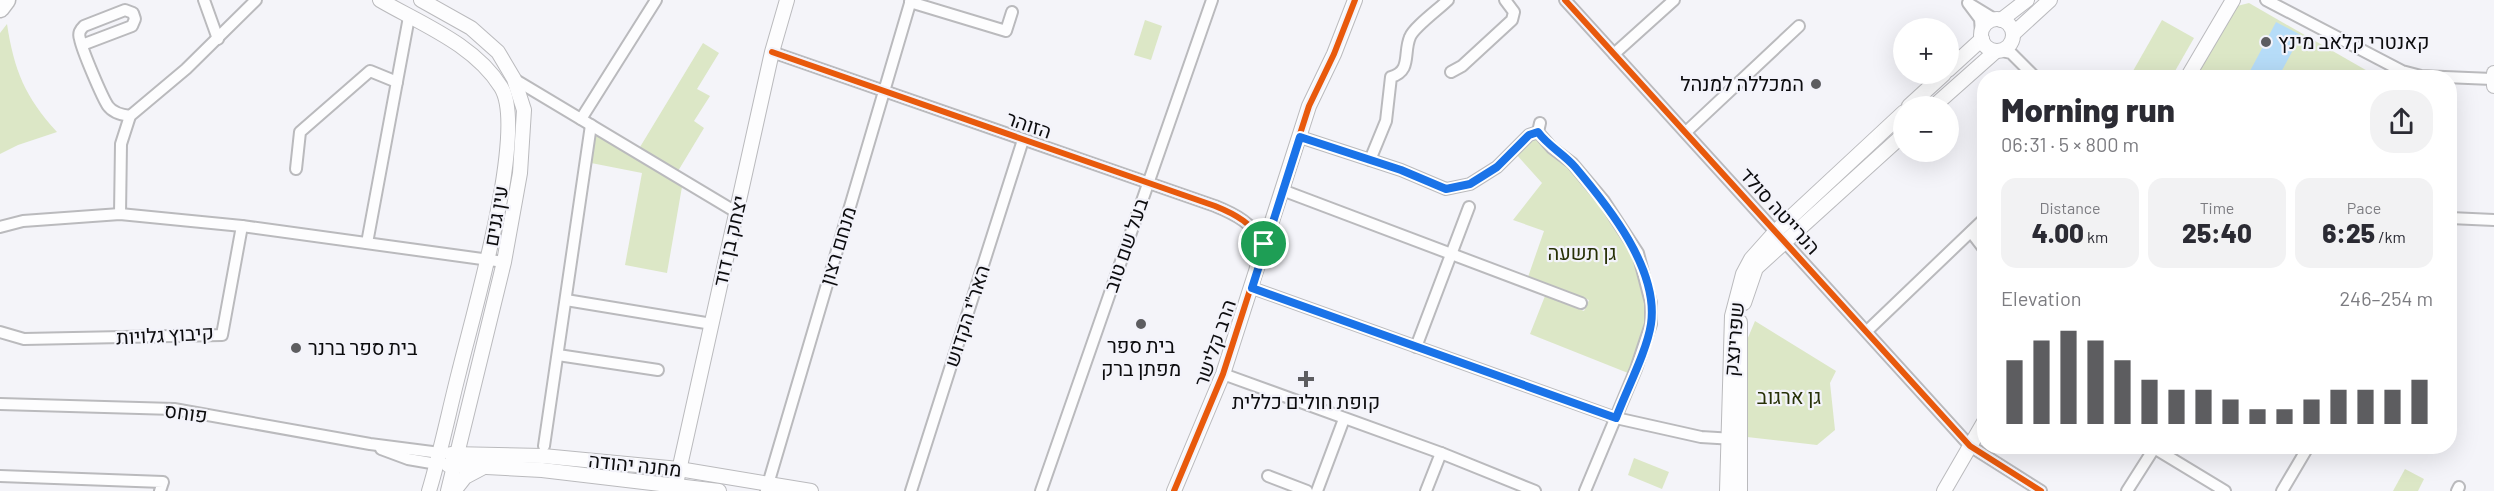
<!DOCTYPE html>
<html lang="en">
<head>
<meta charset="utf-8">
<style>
	:root { --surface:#fff; --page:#f2f2f3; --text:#2b2b33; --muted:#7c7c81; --accent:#5d5d60 }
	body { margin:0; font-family:Barlow,Heebo,sans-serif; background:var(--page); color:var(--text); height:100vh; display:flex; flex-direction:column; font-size:22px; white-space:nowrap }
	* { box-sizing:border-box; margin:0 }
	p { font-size:20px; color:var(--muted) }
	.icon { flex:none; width:33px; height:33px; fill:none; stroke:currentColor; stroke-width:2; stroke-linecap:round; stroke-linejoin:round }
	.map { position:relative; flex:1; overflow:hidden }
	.details { position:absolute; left:1977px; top:70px; width:480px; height:384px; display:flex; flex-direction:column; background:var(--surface); border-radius:24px; box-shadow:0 6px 24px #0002 }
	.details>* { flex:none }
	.fabs { position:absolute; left:1893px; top:18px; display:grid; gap:12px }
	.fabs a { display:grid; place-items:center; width:66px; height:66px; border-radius:50%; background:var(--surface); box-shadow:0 6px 24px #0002; font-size:30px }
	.pin { position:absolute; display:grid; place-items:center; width:51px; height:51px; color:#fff; margin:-26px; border:3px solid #fff; border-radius:50%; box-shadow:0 2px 6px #0007 }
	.round { display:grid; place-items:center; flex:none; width:63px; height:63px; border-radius:24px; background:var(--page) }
	.head { display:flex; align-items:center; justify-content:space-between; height:102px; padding:0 24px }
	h1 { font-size:33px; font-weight:800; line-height:45px }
	.stats { display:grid; grid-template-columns:repeat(3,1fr); gap:9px; height:102px; padding:6px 24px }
	.stats div { display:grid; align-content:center; border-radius:15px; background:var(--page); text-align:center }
	.stats b { font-size:26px; font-weight:800 }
	.stats small { font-size:16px; font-weight:400 }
	.stats p { font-size:16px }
	.chart { height:168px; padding:12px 24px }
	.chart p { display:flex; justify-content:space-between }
	.chart svg { width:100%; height:108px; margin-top:6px; stroke:var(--accent); stroke-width:6 }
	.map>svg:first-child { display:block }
	.green { fill:#dce7c6 }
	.water { fill:#b6dcf8 }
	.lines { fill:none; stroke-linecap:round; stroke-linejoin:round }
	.street-casing { stroke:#bababd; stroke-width:14 }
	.secondary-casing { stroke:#bababd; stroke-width:16 }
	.highway-casing { stroke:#bababd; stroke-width:21 }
	.street { stroke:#fdfdfe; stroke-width:10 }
	.secondary { stroke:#fdfdfe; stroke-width:14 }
	.highway { stroke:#fdfdfe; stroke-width:18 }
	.cycleway-casing { stroke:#f3f3fa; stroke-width:10 }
	.cycleway { stroke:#e8590c; stroke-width:6 }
	.route-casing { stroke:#fff; stroke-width:12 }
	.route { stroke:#1a73e8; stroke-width:8 }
	.poi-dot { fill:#5d5d60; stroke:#f3f3fa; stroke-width:2 }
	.labels { text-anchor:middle; stroke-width:4.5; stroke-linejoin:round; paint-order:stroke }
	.poi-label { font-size:20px; fill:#0c0c0e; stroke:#f3f3fa; text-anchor:start }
	.street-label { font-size:20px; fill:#0c0c0e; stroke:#f3f3fa }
	.park-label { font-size:20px; fill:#273106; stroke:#f3f3fa }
</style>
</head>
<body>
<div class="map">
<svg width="2494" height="491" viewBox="0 0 2494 491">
	<rect width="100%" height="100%" fill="#f4f4f9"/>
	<g class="green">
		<polygon points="2249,3 2371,73 2369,78 2193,78 2237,6"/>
		<polygon points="1145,20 1162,26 1151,60 1134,55"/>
		<polygon points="2162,20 2194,38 2171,78 2129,78"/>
		<path d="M7 24C14 70 25 97 57 132L18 145 0 154V33Z"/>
		<polygon points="703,43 719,53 697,89 710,96 694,121 704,128 675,176 683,181 667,273 625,265 642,173 586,162 591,125 637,152"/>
		<path d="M1536 136C1582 177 1626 224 1642 284 1645 296 1648 308 1647 320 1644 337 1634 356 1628 373L1530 334 1545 296 1584 311 1589 300 1528 277 1544 231 1513 220 1542 183 1516 154Z"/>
		<polygon points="1755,321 1836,371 1830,383 1835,430 1817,445 1747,437 1747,340"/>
		<polygon points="1634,458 1669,472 1662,489 1628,475"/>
		<polygon points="2405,469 2424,479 2418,491 2393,491"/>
	</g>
	<polygon class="water" points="2276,22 2301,35 2278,78 2263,78 2250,71"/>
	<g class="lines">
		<g class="street-casing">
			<g id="street">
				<polyline points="204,0 218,39"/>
				<polyline points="1565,0 1970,446 2041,491"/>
				<polyline points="2266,0 2402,71 2421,76 2492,79"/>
				<polyline points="910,2 1006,31 1012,12"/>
				<polyline points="1981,33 1980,19 1968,3 1996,20"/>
				<path d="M82 45 132 26 135 19 133 13 125 10 84 26C80 30 78 33 80 39 82 50 102 97 108 106 113 113 122 115 130 116"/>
				<polyline points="2002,51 2011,53 2036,78"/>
				<path d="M772 52 1215 206C1235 214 1254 224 1264 245"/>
				<polyline points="1614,54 1674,0"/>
				<polyline points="1451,72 1462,66 1512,20 1514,12 1505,0"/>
				<polyline points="514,79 736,212"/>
				<polyline points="581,119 656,0"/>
				<polyline points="1540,123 1538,132 1552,148 1572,163 1604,201 1638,253 1651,303 1651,324 1636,369 1585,491"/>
				<polyline points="1686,132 1799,26"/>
				<polyline points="1300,137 1401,170 1446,189 1470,184 1497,167 1529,135 1538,132"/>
				<path d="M1370 160 1386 121 1391 77C1412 71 1403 53 1410 37 1414 27 1439 9 1448 0"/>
				<polyline points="296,169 300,132 370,71 397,82"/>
				<polyline points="1282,190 1581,303"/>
				<polyline points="120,214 121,144 130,116 186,69 256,0"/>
				<polyline points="2450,218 2494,220"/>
				<polyline points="0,227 23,221 120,214 242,226 504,262"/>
				<polyline points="1971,232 1984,249"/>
				<polyline points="367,243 409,17"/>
				<polyline points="1252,288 1616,418 1701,437 1734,439"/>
				<polyline points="566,300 712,324"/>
				<polyline points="1867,331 1984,219"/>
				<polyline points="0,332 24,339 222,335 242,226"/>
				<polyline points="1416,347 1469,207"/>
				<polyline points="558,355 658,370"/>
				<polyline points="1223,374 1441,453 1535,491"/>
				<polyline points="0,404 174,409 370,444 440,453"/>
				<polyline points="544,446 591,125"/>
				<polyline points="2154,448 2225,491"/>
				<polyline points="381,449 408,459 437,464"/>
				<polyline points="0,476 163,482 160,491"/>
				<polyline points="1268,476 1307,491"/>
				<polyline points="766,491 911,0"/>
				<polyline points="911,491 1023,140"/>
				<polyline points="1041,491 1212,0"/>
				<polyline points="1317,491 1344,419"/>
				<polyline points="1426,491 1441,453"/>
				<polyline points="2127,491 2155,447"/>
				<polyline points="2282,491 2308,447"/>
				<polyline points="2457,491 2459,487"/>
			</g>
		</g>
		<g class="secondary-casing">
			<g id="secondary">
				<path d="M380 0C421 24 474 44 501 87 528 130 472 318 459 372 449 411 441 451 429 491"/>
				<polyline points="421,0 471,28 498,52 514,79 524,110 520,173 504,262 448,491"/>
				<circle cx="1997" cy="35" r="16"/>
				<polyline points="2001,20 2027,0"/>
				<polyline points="2013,34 2050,0"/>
				<polyline points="1948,70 1982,39"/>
				<polyline points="2494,73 2494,86"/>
				<polyline points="2187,78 2233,0"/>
				<polyline points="1909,106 1944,74"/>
				<polyline points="1934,106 1996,51"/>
				<polyline points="1744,303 1756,268 1904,134"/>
				<polyline points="451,454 543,456 679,469 811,491"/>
				<polyline points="448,465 542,470 719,491"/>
				<polyline points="676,484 772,52 787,0"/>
				<polyline points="454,491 465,477 482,468"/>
				<polyline points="1174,491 1223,374 1309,106 1334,54 1355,0"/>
				<polyline points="1727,491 1732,316 1743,274 1751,259 1776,231 1904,112"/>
				<polyline points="1740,491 1740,322"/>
				<polyline points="1944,491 1984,422"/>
			</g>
		</g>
		<g class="highway-casing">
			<polyline id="highway" points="0,8 6,0"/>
		</g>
		<use href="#street" class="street"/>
		<use href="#secondary" class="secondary"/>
		<use href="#highway" class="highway"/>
		<g class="cycleway-casing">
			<g id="cycleway">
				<polyline points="1565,0 1970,446 2041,491"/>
				<path d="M772 52 1215 206C1235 214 1254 224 1264 245"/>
				<polyline points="1174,491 1223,374 1309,106 1334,54 1355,0"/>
			</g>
		</g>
		<use href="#cycleway" class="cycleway"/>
	</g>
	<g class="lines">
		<g class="route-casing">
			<path id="route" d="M1538 132C1548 146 1564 154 1575 167 1608 206 1659 269 1651 324 1647 351 1626 391 1616 418L1252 288 1300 137 1401 170 1446 189 1470 184 1497 167 1529 135Z"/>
		</g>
		<use href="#route" class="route"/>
	</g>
	<g class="poi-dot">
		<circle cx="2266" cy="42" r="6"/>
		<circle cx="1816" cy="84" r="6"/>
		<circle cx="1141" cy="324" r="6"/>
		<circle cx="296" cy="348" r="6"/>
		<path d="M1303 370h6v6h6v6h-6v6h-6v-6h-6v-6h6z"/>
	</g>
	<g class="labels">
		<g class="poi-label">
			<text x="2278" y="49">קאנטרי קלאב מינץ</text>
			<text x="1804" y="91" text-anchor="end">המכללה למנהל</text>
			<text x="1141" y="353" text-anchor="middle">בית ספר<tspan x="1141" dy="23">מפתן ברק</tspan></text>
			<text x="308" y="355">בית ספר ברנר</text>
			<text x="1306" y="409" text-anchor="middle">קופת חולים כללית</text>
		</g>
		<g class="street-label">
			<text transform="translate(1029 125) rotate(19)" y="7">הזוהר</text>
			<text transform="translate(1780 211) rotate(48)" y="7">הנרייטה סולד</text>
			<text transform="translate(496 216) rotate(-80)" y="7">עין גנים</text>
			<text transform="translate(730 241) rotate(-77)" y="7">יצחק בן דוד</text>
			<text transform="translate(1126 245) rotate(-71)" y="7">בעל שם טוב</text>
			<text transform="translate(838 246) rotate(-73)" y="7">מנחם רצון</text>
			<text transform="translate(967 316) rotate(-72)" y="7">האר"י הקדוש</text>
			<text transform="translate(165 335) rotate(-3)" y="7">קיבוץ גלויות</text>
			<text transform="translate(1734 339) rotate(-85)" y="7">שפרינצק</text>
			<text transform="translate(1215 343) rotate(-71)" y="7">הרב קלישר</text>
			<text transform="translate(186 413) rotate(8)" y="7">פוחס</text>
			<text transform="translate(635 465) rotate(6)" y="7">מחנה יהודה</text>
		</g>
		<g class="park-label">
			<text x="1582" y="260">גן תשעה</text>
			<text x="1789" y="404">גן ארגוב</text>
		</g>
	</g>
</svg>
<div class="fabs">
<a>+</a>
<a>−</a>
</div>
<div class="pin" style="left:1264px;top:244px;background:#1e9e55"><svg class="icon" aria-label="arrive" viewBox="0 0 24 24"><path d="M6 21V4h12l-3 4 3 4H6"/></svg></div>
<section class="details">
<div class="head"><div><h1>Morning run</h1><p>06:31 · 5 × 800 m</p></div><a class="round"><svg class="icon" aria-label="share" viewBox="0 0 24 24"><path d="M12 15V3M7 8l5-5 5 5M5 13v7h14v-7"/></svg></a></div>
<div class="stats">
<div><p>Distance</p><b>4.00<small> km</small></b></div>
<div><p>Time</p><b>25:40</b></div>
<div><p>Pace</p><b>6:25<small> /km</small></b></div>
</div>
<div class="chart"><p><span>Elevation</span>246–254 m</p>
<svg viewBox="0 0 160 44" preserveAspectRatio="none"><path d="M5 44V18M15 44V10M25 44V6M35 44V10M45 44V18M55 44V26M65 44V30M75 44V30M85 44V34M95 44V38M105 44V38M115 44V34M125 44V30M135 44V30M145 44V30M155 44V26"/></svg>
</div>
</section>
</div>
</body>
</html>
